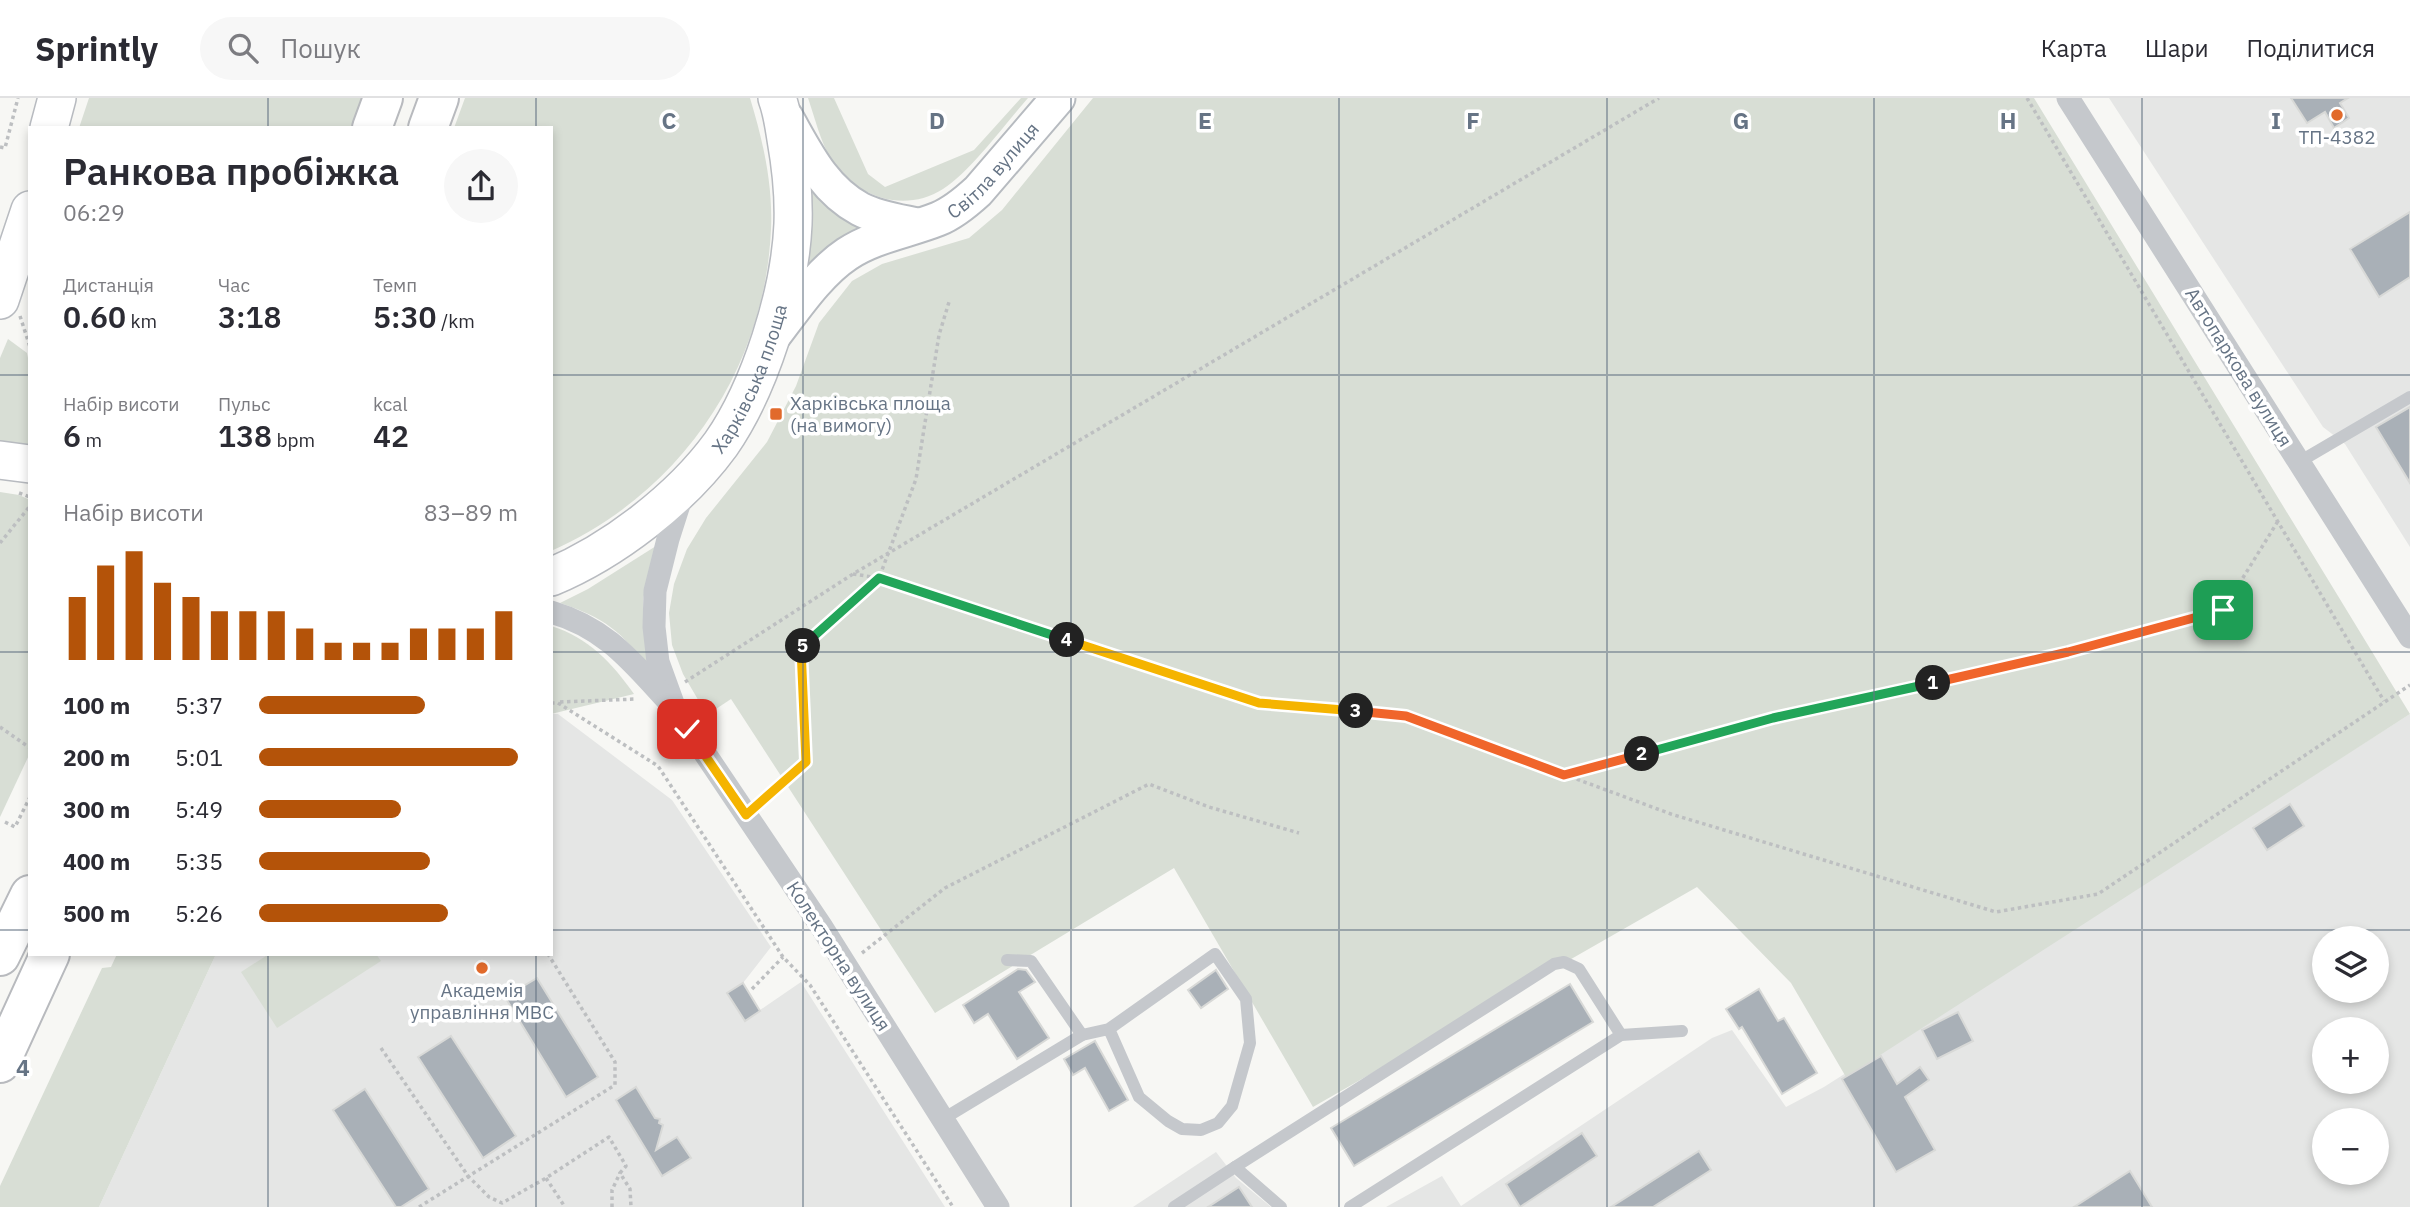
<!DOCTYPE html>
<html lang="uk">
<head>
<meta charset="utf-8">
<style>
	:root { --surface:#fff; --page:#f7f7f7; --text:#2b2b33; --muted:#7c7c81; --line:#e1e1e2; --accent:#b45309 }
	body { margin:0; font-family:"IBM Plex Sans",sans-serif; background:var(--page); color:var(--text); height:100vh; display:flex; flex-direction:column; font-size:26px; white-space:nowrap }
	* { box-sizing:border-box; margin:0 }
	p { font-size:23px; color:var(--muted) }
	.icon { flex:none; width:38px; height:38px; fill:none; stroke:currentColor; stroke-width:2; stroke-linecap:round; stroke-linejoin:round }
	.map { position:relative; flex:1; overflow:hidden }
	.details { position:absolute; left:28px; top:28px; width:525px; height:830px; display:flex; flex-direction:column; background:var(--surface); border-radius:0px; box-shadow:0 4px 10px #0003 }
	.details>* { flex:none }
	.buttons { position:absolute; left:2312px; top:828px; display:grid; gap:14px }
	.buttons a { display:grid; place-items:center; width:77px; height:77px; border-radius:50%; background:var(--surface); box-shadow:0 4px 10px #0003; font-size:35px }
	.pin { position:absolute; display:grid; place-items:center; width:60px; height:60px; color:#fff; margin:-30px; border-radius:14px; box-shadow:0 4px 10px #0006 }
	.km { position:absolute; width:35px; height:35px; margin:-18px; border-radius:50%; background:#222; color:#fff; font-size:19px; line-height:35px; text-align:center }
	.round { display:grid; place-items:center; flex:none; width:74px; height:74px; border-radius:37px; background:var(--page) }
	.overview { display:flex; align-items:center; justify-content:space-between; height:119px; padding:0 35px }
	h1 { font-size:38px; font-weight:600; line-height:52px }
	.stats { display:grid; grid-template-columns:repeat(3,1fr); gap:10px; height:119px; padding:7px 35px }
	.stats div { display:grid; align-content:center }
	.stats b { font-size:30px; font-weight:600 }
	.stats small { font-size:19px; font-weight:400 }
	.stats p { font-size:19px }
	.chart { height:196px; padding:14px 35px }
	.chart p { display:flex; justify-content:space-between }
	.chart svg { width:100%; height:126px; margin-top:7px; stroke:var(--accent); stroke-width:6 }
	ul { padding:0 35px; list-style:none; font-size:23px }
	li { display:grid; grid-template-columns:112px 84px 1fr; align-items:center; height:52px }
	li i { height:18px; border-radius:9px; background:var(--accent) }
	header { display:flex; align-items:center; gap:42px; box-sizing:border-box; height:98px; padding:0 35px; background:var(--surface); border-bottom:2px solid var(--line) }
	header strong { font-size:33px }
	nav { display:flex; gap:38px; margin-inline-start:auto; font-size:24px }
	.search { width:490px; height:63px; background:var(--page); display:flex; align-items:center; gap:18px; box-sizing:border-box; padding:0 24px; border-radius:38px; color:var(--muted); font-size:26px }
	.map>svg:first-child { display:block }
	.built { fill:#e5e6e5; fill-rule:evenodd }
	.green { fill:#d8ded5 }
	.building { fill:#a9b0b7; stroke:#d8d9d7; stroke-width:2 }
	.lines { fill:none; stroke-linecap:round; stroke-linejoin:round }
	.secondary-casing { stroke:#b7bbc0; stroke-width:37 }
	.primary-casing { stroke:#b8bbc0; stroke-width:40 }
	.highway-casing { stroke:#b8babe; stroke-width:42 }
	.path { stroke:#bdbfc1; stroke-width:3.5; stroke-dasharray:3.5 3.5; stroke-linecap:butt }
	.lane { stroke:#c5c8cc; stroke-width:12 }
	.street { stroke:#c5c8cc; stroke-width:23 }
	.secondary { stroke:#fff; stroke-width:33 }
	.primary { stroke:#fff; stroke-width:37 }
	.highway { stroke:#fff; stroke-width:38 }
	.split-1-casing { stroke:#fff; stroke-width:14 }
	.split-2-casing { stroke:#fff; stroke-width:14 }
	.split-3-casing { stroke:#fff; stroke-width:14 }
	.split-4-casing { stroke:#fff; stroke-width:14 }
	.split-5-casing { stroke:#fff; stroke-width:14 }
	.split-6-casing { stroke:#fff; stroke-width:14 }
	.split-1 { stroke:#f0652b; stroke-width:9 }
	.split-2 { stroke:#22a559; stroke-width:9 }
	.split-3 { stroke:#f0652b; stroke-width:9 }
	.split-4 { stroke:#f5b400; stroke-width:9 }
	.split-5 { stroke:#22a559; stroke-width:9 }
	.split-6 { stroke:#f5b400; stroke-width:9 }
	.grid { fill:none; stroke:#667485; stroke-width:2; stroke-opacity:0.55 }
	.poi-dot { fill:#e16a2b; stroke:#fff; stroke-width:2.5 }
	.labels { text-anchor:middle; stroke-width:7; stroke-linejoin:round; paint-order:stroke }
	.poi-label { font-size:19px; fill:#667485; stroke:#fff }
	.street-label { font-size:19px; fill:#667485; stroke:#fff }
	.grid-label { font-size:23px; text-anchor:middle; font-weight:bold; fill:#667485; stroke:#fff; stroke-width:7; stroke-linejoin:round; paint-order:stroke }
</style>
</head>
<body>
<header>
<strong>Sprintly</strong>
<div class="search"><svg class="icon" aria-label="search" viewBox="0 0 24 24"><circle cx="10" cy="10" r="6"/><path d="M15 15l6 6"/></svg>Пошук</div>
<nav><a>Карта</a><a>Шари</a><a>Поділитися</a></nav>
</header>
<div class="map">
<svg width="2410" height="1109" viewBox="0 0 2410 1109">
	<rect width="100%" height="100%" fill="#f7f7f4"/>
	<g class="built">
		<polygon points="2109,0 2410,0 2410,449 2345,346 2323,329"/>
		<polygon points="551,616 558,616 672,702 771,849 743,885 760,912 801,884 945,1109 99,1109 216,856 551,856"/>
		<path d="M2410 616V1109H1386L1442 1078 1461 1108 1712 940 1732 932 1786 1009 1824 989ZM2324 840H2376V892H2324ZM2324 931H2376V984H2324ZM2324 1022H2376V1074H2324Z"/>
		<polygon points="1216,1054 1236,1080 1271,1109 1133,1109"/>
	</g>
	<g class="green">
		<polygon points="89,0 364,0 352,30 79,30"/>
		<path d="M465 0H750C763 43 773 86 771 131 765 272 680 396 551 453V30H454Z"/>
		<path d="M808 0H834L868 76 885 89 974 52 1021 0H1028C1006 25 970 74 943 91 904 116 855 99 831 61 820 43 815 20 808 0Z"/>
		<polygon points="1093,0 2034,0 2410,616 1846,979 1791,885 1697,789 1313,1009 1174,770 935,915 731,601 707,617 683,576 672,547 669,515 674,486 687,451 706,420 767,344 796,288 819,225 852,183 882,166 969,140 1002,112"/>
		<polygon points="808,80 879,130 805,183"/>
		<polygon points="8,241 27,255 30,270 30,351 0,345 0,260"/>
		<polygon points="0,394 19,397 30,402 30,655 0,719"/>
		<path d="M656 448 643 501V526L650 571C621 533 605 520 560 505L588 491Z"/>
		<path d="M551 528C588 539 612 565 634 596L551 616Z"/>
		<polygon points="117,856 216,856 99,1109 0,1109 0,1088 102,870 111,869"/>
		<polygon points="269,856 376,856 381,863 277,930 241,874"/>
	</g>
	<g class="building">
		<polygon points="2291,0 2348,0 2340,5 2349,20 2334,30 2325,14 2307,25"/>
		<polygon points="2410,114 2410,179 2379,199 2350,151"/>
		<polygon points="2410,309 2410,385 2376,329"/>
		<polygon points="2290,706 2304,728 2267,752 2253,730"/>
		<polygon points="1018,871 1026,872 1035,884 1019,894 1049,940 1017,961 988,916 974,925 963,907"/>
		<polygon points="1216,872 1228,891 1201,910 1188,892"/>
		<polygon points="537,880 598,979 566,999 505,899"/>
		<polygon points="743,885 760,913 745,923 727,895"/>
		<polygon points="1570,886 1593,924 1354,1068 1331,1030"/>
		<polygon points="1759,891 1778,923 1784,920 1817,975 1782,996 1742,929 1739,931 1726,911"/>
		<polygon points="1958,914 1973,943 1937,961 1922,932"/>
		<polygon points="451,938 516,1038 483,1060 418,959"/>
		<polygon points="1095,943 1128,1002 1109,1013 1085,970 1073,977 1064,961"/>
		<polygon points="1881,958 1897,986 1920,969 1929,982 1905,999 1935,1052 1896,1074 1842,981"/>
		<polygon points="636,989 655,1020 660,1021 659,1025 663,1027 656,1052 677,1039 691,1060 662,1078 616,1002"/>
		<polygon points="365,991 429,1091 401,1109 396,1109 333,1012"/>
		<polygon points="1582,1035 1597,1058 1520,1109 1506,1086"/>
		<polygon points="1699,1053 1711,1072 1653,1109 1611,1109"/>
		<polygon points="2130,1073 2152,1109 2074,1109"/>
		<polygon points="1239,1089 1252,1109 1208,1109"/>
	</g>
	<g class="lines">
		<g class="secondary-casing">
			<g id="secondary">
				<path d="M786 19C806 54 823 91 860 111 877 120 898 123 917 127"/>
				<path id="s1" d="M772 240C794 212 817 176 847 156 874 138 908 133 938 121 953 115 966 104 978 93L1058 0"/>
			</g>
		</g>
		<g class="primary-casing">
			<g id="primary">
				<polyline points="49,30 57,0"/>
				<polyline points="0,202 30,112"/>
				<polyline points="0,362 30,366"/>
				<path id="s2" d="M551 479C613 453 681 401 721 346 760 290 790 195 793 126 794 98 791 69 786 41 784 28 782 13 777 0"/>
			</g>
		</g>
		<g class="highway-casing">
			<g id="highway">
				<polyline points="372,30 383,0"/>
				<polyline points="428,30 439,0"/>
				<polyline points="0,858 30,797"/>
				<polyline points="0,965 50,856"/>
			</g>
		</g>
		<g class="path">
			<polyline points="2027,0 2384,603"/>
			<polyline points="0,49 5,50 18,0"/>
			<polyline points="20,218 30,249"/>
			<polyline points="19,395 30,399"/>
			<polyline points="0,445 30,408"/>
			<polyline points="853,476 879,480 1259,605 1406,618 1671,716 1996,814 2098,796 2410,587"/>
			<polyline points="685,584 853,476 1659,0"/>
			<polyline points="560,604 636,601"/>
			<polyline points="551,605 558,605 658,668 783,859 810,887 953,1109"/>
			<polyline points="0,629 30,650"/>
			<polyline points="1567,676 1773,620 2068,554 2223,512 2278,423"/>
			<polyline points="762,703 806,664 801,550 879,480 916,381 939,237 949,204"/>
			<polyline points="5,724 15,729 30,699"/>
			<polyline points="862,855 945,790 1149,686 1209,709 1299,735"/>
			<polyline points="752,891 783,859"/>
			<polyline points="381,950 468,1078 489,1099 502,1105 546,1080 609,1039 626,1068 620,1075 630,1091 631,1109"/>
			<polyline points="546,1080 565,1109"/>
			<polyline points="419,1109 615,987 615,964 548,856"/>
			<polyline points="612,1109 612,1092 620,1075"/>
		</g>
		<g class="lane">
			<polyline points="2299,364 2410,299"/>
			<polyline points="1007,862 1031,863 1082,937"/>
			<polyline points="943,1021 1082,937 1109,931 1215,856 1246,901 1250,945 1232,1008 1218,1025 1201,1032 1182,1031 1168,1023 1139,999 1109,931"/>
			<polyline points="1235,1069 1554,866 1564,864 1579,871 1621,937"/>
			<polyline points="1174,1109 1235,1069 1281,1109"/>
			<polyline points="1350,1109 1621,937 1682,933"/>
		</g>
		<g class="street">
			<polyline points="2068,0 2410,539"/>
			<polyline points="683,394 668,441 655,493 654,529 658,564 675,611 821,828 998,1109"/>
			<path d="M551 514C606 530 631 563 668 603"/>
		</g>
		<use href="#secondary" class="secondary"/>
		<use href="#primary" class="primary"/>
		<use href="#highway" class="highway"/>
	</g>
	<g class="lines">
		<g class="split-1-casing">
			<polyline id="split-1" points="1933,585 2068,554 2223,512"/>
		</g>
		<g class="split-2-casing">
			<polyline id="split-2" points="1642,656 1773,620 1933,585"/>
		</g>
		<g class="split-3-casing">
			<polyline id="split-3" points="1356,613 1406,618 1564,677 1642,656"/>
		</g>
		<g class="split-4-casing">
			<polyline id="split-4" points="1067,542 1259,605 1356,613"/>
		</g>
		<g class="split-5-casing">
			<polyline id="split-5" points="803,548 879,480 1067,542"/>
		</g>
		<g class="split-6-casing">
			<polyline id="split-6" points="687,631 746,717 806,664 801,550 803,548"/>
		</g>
		<use href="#split-1" class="split-1"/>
		<use href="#split-2" class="split-2"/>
		<use href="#split-3" class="split-3"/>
		<use href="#split-4" class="split-4"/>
		<use href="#split-5" class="split-5"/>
		<use href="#split-6" class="split-6"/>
	</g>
	<path class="grid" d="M268 0V30M536 0V30M803 0V1109M1071 0V1109M1339 0V1109M1607 0V1109M1874 0V1109M2142 0V1109M0 277H30M551 277H2410M0 554H30M551 554H2410M0 832H30M551 832H2410M268 856V1109M536 856V1109"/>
	<g class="poi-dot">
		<circle cx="2337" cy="17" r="7"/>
		<rect x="769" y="309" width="14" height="14" rx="3.5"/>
		<circle cx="482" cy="870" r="7"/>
	</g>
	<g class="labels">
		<g class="poi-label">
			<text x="2337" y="46">ТП-4382</text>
			<text x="790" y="312" text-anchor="start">Харківська площа<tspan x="790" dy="22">(на вимогу)</tspan></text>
			<text x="482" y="899">Академія<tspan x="482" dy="22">управління МВС</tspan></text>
		</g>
		<g class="street-label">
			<text dy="7" stroke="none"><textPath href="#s1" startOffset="285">Світла вулиця</textPath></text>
			<text transform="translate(2239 269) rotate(58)" y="7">Автопаркова вулиця</text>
			<text dy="7" stroke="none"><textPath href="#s2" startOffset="290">Харківська площа</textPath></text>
			<text transform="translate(839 858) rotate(57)" y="7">Колекторна вулиця</text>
		</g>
	</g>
	<g class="grid-label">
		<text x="669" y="31">C</text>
		<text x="937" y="31">D</text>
		<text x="1205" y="31">E</text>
		<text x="1473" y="31">F</text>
		<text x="1741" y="31">G</text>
		<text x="2008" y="31">H</text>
		<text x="2276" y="31">I</text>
		<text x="23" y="978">4</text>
	</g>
</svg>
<div class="buttons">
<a><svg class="icon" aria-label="layers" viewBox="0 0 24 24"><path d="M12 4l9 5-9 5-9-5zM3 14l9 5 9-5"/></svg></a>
<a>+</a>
<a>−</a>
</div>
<div class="pin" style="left:2223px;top:512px;background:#1e9e55"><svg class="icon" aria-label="arrive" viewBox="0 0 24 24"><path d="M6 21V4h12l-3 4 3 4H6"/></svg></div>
<div class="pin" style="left:687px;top:631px;background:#d93025"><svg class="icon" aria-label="check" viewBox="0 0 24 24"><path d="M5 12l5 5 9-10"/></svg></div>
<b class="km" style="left:1933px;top:585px">1</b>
<b class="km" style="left:1642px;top:656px">2</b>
<b class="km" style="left:1356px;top:613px">3</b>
<b class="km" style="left:1067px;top:542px">4</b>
<b class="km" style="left:803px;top:548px">5</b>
<section class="details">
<div class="overview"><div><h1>Ранкова пробіжка</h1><p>06:29</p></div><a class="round"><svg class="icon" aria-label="share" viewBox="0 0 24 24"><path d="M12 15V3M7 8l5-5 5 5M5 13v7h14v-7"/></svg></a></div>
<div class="stats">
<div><p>Дистанція</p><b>0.60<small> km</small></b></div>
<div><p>Час</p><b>3:18</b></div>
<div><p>Темп</p><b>5:30<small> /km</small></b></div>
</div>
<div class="stats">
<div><p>Набір висоти</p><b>6<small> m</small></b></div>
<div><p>Пульс</p><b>138<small> bpm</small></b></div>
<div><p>kcal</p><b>42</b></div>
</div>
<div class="chart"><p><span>Набір висоти</span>83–89 m</p>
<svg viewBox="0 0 160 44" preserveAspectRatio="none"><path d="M5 44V22M15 44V11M25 44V6M35 44V17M45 44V22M55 44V27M65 44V27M75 44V27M85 44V33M95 44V38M105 44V38M115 44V38M125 44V33M135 44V33M145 44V33M155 44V27"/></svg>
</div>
<ul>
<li><b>100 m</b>5:37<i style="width:64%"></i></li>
<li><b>200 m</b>5:01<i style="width:100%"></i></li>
<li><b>300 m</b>5:49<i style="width:55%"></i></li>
<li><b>400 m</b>5:35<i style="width:66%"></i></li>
<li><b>500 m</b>5:26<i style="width:73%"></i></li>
</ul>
</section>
</div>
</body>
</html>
